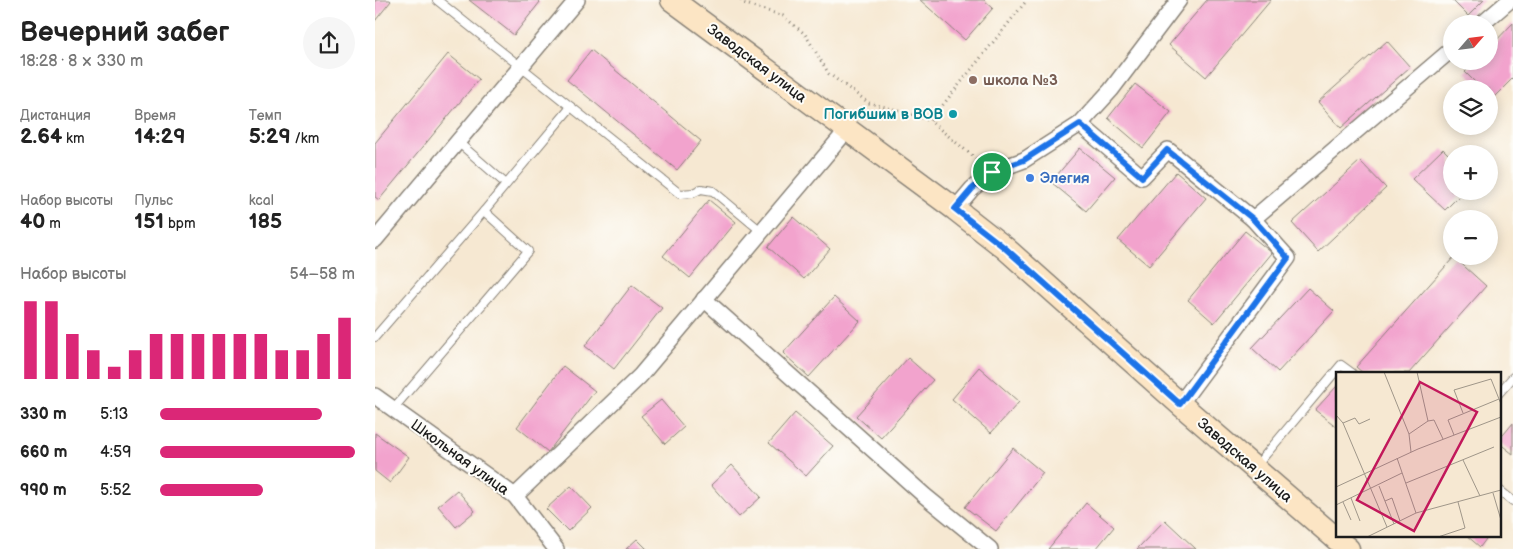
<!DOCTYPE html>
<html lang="ru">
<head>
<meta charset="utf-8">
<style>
	:root { --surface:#fff; --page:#f6f6f6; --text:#222; --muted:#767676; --accent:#db2777 }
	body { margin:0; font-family:"Balsamiq Sans",sans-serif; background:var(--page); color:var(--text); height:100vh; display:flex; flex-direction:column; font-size:19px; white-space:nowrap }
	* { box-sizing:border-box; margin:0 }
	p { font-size:16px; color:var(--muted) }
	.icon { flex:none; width:28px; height:28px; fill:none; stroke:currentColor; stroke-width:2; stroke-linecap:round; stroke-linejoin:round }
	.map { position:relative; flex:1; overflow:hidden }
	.panel { display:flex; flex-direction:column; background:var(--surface); width:375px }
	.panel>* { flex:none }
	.needle { width:32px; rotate:62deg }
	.buttons { position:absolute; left:1068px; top:15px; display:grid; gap:10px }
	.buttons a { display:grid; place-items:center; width:55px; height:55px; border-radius:50%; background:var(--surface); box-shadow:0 2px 12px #0003; font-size:25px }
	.pin { position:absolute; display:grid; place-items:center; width:42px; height:42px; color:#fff; margin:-21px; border:2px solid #fff; border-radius:50%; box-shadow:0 1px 5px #0007 }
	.round { display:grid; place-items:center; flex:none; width:52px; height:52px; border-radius:26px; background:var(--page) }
	.headline { display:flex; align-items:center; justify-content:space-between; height:85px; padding:0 20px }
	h1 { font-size:28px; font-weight:700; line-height:38px }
	.figures { display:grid; grid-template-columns:repeat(3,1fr); gap:8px; height:85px; padding:5px 20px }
	.figures div { display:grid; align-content:center }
	.figures b { font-size:21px; font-weight:700 }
	.figures small { font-size:14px; font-weight:400 }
	.figures p { font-size:14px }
	.chart { height:140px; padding:10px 20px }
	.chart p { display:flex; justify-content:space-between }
	.chart svg { width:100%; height:90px; margin-top:5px; stroke:var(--accent); stroke-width:6 }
	ul { padding:0 20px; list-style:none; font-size:16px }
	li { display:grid; grid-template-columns:80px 60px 1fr; align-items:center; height:38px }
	li i { height:12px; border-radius:6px; background:var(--accent) }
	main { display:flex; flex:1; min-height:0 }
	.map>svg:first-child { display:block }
	.building { fill:#f2a3cd }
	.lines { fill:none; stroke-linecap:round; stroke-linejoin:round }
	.lane-casing { stroke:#898277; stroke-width:10 }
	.street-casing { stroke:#898277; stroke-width:18 }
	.secondary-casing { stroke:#898277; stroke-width:25 }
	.path { stroke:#898277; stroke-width:3; stroke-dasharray:1 4; stroke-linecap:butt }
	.lane { stroke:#fff; stroke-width:8 }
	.street { stroke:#fff; stroke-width:15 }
	.secondary { stroke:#fce5c4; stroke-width:22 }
	.route-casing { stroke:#fff; stroke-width:10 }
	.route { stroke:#1a73e8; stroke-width:6 }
	.education-dot { fill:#8d6e63; stroke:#fdfcf7; stroke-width:2 }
	.culture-dot { fill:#0f9aa8; stroke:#fdfcf7; stroke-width:2 }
	.shop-dot { fill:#3f7fe0; stroke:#fdfcf7; stroke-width:2 }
	.labels { text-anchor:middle; stroke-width:4; stroke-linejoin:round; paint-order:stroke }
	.street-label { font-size:15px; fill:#1c1c1c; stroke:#fdfcf7 }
	.education-label { font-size:15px; font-weight:bold; fill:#785e54; stroke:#fdfcf7; text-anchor:start }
	.culture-label { font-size:15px; font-weight:bold; fill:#0d838f; stroke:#fdfcf7; text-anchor:end }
	.shop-label { font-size:15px; font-weight:bold; fill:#366cbe; stroke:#fdfcf7; text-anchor:start }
	.inset-road { fill:none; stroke:#9f9689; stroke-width:1 }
	.view { fill:#c2185b; fill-opacity:0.15; stroke:#c2185b; stroke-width:2.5 }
	.inset-edge { fill:none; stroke:#1c1c1c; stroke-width:2.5 }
</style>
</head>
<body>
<main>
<section class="panel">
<div class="headline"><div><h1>Вечерний забег</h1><p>18:28 · 8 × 330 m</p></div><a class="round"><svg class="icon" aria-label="share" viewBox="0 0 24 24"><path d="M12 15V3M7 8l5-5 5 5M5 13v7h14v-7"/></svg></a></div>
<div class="figures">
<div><p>Дистанция</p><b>2.64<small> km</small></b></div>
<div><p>Время</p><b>14:29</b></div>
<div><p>Темп</p><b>5:29<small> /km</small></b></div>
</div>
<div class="figures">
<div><p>Набор высоты</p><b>40<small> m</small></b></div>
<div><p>Пульс</p><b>151<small> bpm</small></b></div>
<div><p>kcal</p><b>185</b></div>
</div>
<div class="chart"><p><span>Набор высоты</span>54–58 m</p>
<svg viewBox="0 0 160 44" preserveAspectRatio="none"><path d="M5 44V6M15 44V6M25 44V22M35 44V30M45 44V38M55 44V30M65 44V22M75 44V22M85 44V22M95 44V22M105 44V22M115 44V22M125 44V30M135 44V30M145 44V22M155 44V14"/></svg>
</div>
<ul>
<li><b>330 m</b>5:13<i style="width:83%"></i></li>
<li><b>660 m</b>4:59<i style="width:100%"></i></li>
<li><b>990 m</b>5:52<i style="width:53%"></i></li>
</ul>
</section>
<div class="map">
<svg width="1138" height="549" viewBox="0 0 1138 549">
	<rect width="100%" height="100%" fill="#fdfcf7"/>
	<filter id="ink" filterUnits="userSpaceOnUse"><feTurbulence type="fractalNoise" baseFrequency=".02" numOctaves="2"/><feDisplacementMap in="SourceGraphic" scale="10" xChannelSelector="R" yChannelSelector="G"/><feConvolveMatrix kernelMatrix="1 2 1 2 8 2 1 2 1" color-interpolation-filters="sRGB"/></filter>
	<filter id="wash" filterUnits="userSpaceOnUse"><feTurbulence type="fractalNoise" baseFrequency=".0096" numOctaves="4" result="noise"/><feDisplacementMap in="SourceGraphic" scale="20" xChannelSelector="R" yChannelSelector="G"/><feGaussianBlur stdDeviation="1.12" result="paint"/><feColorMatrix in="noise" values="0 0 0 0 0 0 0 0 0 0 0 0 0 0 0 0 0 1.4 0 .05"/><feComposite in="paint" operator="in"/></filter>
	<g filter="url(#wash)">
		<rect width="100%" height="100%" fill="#f6e8d2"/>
		<g id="blocks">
			<g class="building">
				<polygon points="0,0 15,0 16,1 0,21"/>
				<polygon points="94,0 163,0 165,2 139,35"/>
				<polygon points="545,0 609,0 618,8 590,40"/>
				<polygon points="832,0 896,0 831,77 794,45"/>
				<polygon points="1077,0 1109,0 1093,16"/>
				<polygon points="1138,23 1138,78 1117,99 1114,96 1114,89 1107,89 1090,72 1101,61 1114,61 1114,48"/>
				<polygon points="1012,41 1035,67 966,128 943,102"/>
				<polygon points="216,50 326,141 302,170 192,80"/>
				<polygon points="73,54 104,79 4,200 0,197 0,143"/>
				<polygon points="760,84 796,112 768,148 733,118"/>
				<polygon points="705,148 740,177 711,211 676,182"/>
				<polygon points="1068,149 1076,157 1076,191 1089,191 1070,210 1037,179"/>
				<polygon points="985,161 1011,188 943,252 917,223"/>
				<polygon points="801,172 831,198 774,266 743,240"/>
				<polygon points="334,200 361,222 315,278 288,256"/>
				<polygon points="418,217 455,249 429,279 393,247"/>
				<polygon points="870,231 897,253 839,323 813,300"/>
				<polygon points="1079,257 1111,286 1034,373 988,373 981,367"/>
				<polygon points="257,285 287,308 239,369 210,346"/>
				<polygon points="933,288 959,311 903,372 877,348"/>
				<polygon points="459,297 485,321 434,377 408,353"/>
				<polygon points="533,358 558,380 506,438 481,416"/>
				<polygon points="188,366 220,391 173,452 142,427"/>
				<polygon points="604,367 644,402 616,433 577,399"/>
				<polygon points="962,386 962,427 940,410"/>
				<polygon points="286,400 309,427 290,444 266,416"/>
				<polygon points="420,413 458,446 431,476 394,443"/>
				<polygon points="1138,423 1138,454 1124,443 1124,440"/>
				<polygon points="0,433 34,457 15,483 0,471"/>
				<polygon points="638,448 668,473 621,531 590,507"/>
				<polygon points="357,465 386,497 364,517 336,485"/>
				<polygon points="196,486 217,508 193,531 171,509"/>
				<polygon points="82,490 100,511 81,527 63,506"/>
				<polygon points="711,503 739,527 721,549 673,549"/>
				<polygon points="790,520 821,549 762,549"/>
				<polygon points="1091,535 1114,535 1105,547"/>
				<polygon points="262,539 272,549 251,549"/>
			</g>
		</g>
	</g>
	<g filter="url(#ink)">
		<use href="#blocks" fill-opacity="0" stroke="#898277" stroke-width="1"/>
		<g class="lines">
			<g class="lane-casing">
				<g id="lane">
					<polyline points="62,0 305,194 318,193 326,189 338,191 387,232"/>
					<polyline points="83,142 131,184"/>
					<polyline points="0,337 109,211 196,107"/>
					<polyline points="1124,393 1138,377"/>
					<polyline points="18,409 153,251 109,211"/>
					<polyline points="881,466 966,365 977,373"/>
					<polyline points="1124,490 1138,501"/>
				</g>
			</g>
			<g class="street-casing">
				<g id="street">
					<polyline points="1107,24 1135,0"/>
					<polyline points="705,124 767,177 793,150 878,219"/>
					<polyline points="580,209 597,189 617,172 649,160 705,124 736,90 804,0"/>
					<polyline points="0,240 202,0"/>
					<polyline points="329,299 550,496 615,549"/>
					<polyline points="0,396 140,496 181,549"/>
					<polyline points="805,404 913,258 878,219 1076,50"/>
					<polyline points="140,496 265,376 472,130"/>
				</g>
			</g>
			<g class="secondary-casing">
				<polyline id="secondary" points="297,0 580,209 630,248 805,404 973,549"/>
			</g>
			<g class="path">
				<polyline points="366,0 368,3 408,16 430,34 454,74 494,103 535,113 555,121"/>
				<polyline points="605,162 555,121 652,0"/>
			</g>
			<use href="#lane" class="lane"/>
			<use href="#street" class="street"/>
			<use href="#secondary" class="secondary"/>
		</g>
	</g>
	<g class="lines" filter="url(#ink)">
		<g class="route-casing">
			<polygon id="route" points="705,124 767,177 792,150 878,219 913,258 805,404 630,248 580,209 597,189 617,172 649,160"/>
		</g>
		<use href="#route" class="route"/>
	</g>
	<circle class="education-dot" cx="598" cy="80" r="5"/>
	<circle class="culture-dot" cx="578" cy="114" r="5"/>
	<circle class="shop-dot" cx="655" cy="178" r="5"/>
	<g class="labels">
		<g class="street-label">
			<text transform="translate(382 63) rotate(37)" y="5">Заводская улица</text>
			<text transform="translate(85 457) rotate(36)" y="5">Школьная улица</text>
			<text transform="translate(870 460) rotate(41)" y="5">Заводская улица</text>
		</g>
		<g class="education-label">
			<text x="608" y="85">школа №3</text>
		</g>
		<g class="culture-label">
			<text x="568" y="119">Погибшим в ВОВ</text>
		</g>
		<g class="shop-label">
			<text x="665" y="183">Элегия</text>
		</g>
	</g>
	<g transform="translate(961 372)">
		<rect width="165" height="165" fill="#f6e8d2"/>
		<path class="inset-road" d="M48 0 73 62 75 80M81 0 92 49 98 48 107 67M127 41 118 18 155 7 165 32M0 43 7 51 19 46 23 52 34 47M7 51 51 155M73 62 92 49M118 63 112 48 163 27M61 86 80 141M127 88 144 124M70 111 158 75M43 114 58 152M0 115 82 77 165 45M157 121 165 148M15 126 24 149M49 129 56 126 64 149M7 130 15 148M0 133 66 101M31 165 80 141 165 118M102 165 129 156 122 130"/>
		<path class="view" d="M84 10 141 40 78 159 21 128Z"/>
		<rect width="165" height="165" class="inset-edge"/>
	</g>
</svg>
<div class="buttons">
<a><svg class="needle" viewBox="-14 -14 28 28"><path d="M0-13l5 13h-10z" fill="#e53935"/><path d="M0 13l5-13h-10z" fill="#767676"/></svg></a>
<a><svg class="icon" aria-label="layers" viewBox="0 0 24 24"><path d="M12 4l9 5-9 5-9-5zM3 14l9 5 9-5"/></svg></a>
<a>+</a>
<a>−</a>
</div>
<div class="pin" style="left:617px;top:172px;background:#1e9e55"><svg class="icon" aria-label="arrive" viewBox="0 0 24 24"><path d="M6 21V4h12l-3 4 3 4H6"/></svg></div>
</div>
</main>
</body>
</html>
